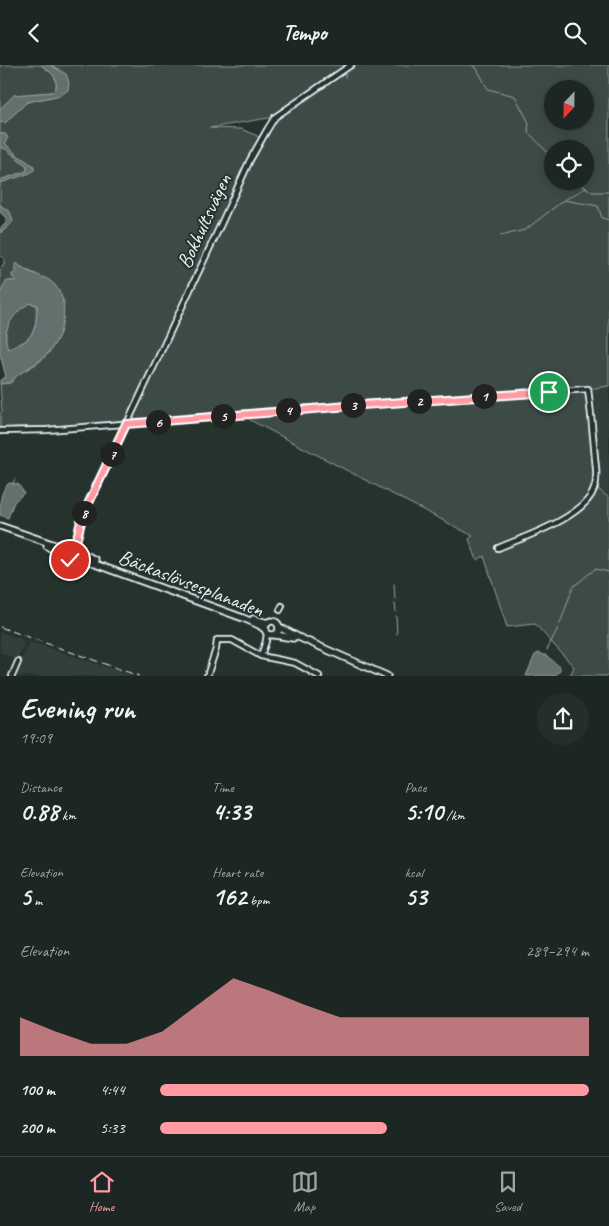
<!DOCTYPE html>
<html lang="en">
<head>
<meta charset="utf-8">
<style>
	:root { --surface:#1c2622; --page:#252e2a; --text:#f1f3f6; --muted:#a0a5a5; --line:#3a4340; --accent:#ff9aa2 }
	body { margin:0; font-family:Caveat,sans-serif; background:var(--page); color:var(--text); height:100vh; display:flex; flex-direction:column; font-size:19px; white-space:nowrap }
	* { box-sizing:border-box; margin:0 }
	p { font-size:16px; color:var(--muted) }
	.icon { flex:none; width:28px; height:28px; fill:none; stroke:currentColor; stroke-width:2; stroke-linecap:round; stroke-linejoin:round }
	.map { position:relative; height:611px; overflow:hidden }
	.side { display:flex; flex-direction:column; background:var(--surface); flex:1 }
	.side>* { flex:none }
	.needle { width:32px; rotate:202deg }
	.controls { position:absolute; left:544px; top:15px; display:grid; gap:10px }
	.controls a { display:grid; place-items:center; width:50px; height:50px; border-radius:50%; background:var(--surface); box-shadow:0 2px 12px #0003,0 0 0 1px var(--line); font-size:25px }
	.pin { position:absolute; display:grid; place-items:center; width:42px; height:42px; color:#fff; margin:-21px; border:2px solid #fff; border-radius:50%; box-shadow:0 1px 5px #0007 }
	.km { position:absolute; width:25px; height:25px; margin:-12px; border-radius:50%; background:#222; color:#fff; font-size:14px; line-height:25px; text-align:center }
	.round { display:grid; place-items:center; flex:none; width:52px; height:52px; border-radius:26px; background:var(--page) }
	.head { display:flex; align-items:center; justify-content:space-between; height:85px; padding:0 20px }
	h1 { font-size:28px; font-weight:700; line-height:38px }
	.stats { display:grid; grid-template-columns:repeat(3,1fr); gap:8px; height:85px; padding:5px 20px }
	.stats div { display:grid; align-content:center }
	.stats b { font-size:25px; font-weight:700 }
	.stats small { font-size:14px; font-weight:400 }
	.stats p { font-size:14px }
	.chart { height:140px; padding:10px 20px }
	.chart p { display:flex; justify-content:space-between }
	.chart svg { width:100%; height:90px; margin-top:5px; fill:var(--accent); opacity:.7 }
	ul { padding:0 20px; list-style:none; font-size:16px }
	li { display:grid; grid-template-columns:80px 60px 1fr; align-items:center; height:38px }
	li i { height:12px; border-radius:6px; background:var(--accent) }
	header { display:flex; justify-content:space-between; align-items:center; height:65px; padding:0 20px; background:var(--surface); font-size:22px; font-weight:700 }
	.menu { display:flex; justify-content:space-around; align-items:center; height:70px; border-top:1px solid var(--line); background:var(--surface); font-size:14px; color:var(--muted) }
	.menu a { display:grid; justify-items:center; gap:2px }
	.menu .on { color:var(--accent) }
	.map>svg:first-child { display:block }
	.built { fill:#333f3a }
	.green { fill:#3e4b47; stroke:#939ea0; fill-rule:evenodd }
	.water { fill:#636f6d; stroke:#98a3a5; fill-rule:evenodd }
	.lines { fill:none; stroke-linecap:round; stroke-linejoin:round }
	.stream { stroke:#98a3a5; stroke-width:1 }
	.minor-casing { stroke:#e8f1f8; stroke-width:8 }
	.tertiary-casing { stroke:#e8f1f8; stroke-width:9 }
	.minor { stroke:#26332d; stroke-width:4.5 }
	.tertiary { stroke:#26332d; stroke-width:5.5 }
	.rail { stroke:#e8f1f8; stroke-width:1; stroke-dasharray:8 4; stroke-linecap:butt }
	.route-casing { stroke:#fff; stroke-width:10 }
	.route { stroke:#ff9aa2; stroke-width:6 }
	.labels { text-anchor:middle; stroke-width:4; stroke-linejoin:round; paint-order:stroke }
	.street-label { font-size:21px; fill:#e8f1f8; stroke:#26332d }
</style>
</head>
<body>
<header><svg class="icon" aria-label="back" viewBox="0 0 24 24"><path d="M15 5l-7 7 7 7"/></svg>Tempo<svg class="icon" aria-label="search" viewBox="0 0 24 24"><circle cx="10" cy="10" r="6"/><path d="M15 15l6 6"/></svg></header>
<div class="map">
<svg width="609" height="611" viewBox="0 0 609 611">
	<rect width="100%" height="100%" fill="#26332d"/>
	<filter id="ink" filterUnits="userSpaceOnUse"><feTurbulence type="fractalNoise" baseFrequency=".02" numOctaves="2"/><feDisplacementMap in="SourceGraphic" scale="10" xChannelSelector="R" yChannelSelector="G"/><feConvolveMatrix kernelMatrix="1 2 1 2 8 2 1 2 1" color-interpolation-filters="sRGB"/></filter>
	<g filter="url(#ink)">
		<g class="built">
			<polygon points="609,321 609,433 599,425 596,414 588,324"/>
			<polygon points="0,567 21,574 24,580 17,595 0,587"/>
			<polygon points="30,577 115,605 133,611 13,611"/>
		</g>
		<g class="green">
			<path d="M0 0H41C50 7 58 11 56 23L53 27 14 30 0 44Z"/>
			<path d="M50 0H609V321L588 324 596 414 599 425 609 433V611H570L574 602 535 559 507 562 484 491 477 495 469 474 473 471 250 355 241 346 208 351 43 362H13V367L0 366V349L2 347 0 319 11 318 17 310 38 298 49 288 60 268 63 252 64 236 50 217 20 201 18 199 16 200V208L12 212 15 213V216H9L0 228V204L4 200V193L0 191V168L8 162 10 147 0 140V118L30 108 34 101 17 90 5 78 6 69H0V57H5L27 37 61 30 59 4ZM552 24H585V56H552ZM268 53H274L262 73 241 64 210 63ZM552 84H585V116H552Z"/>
			<polygon points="0,82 6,84 27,101 27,106 0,115"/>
			<path d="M30 238 36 240C37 256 36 272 19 279 15 281 13 283 8 284L6 282C4 259 11 249 30 238Z"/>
		</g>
		<g class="water">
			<path d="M41 0H50L66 9 69 18 68 25 61 30 27 37 5 58 0 57V44L14 30 52 27 56 23C58 11 50 7 41 0Z"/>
			<polygon points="1,68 8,72 5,78 17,90 34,101 34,105 30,108 0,118 0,115 27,106 27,101 6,84 0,82"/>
			<polygon points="0,140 10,147 13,156 8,162 0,168 0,164 6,158 6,153 0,147"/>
			<path d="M17 198C25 209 43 209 53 218 72 236 63 273 47 289 40 297 31 301 22 307 11 314 14 318 0 319V315L6 312 0 289V228L7 216H15L16 214 12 212V209L16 208V200ZM30 238 37 240C37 256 36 273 19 279 14 281 13 283 8 284 0 265 15 246 30 238Z"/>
			<path d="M9 418 18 419 24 428 14 437 8 453 0 450C0 438 0 426 9 418Z"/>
			<polygon points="539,588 547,591 560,602 560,606 555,611 526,611 535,590"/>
		</g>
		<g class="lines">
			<g class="stream">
				<polyline points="472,0 477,4 488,24 515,31 529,58 528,67 552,92"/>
				<polyline points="345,12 346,6"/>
				<polyline points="576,116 592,127 609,127"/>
				<polyline points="586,123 564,135 598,141 602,153 609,155"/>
				<polyline points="500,171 525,165 564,135"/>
				<polyline points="12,420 15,414"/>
				<polyline points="394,519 395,534"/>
				<polyline points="395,539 396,547"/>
				<polyline points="396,551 397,569"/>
				<polyline points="560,559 573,522 595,504 609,507"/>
				<polyline points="547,585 558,563"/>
			</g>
			<g class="minor-casing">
				<g id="minor">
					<path d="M0 366 47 365 361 340 588 324C591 347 593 370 595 393 596 403 598 414 594 424 585 452 524 472 498 483"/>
					<polyline points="70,480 76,472"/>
					<polyline points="75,481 83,452 221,159 250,95 267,65 275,52 351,0"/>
					<polyline points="280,545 282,541"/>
					<polyline points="261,591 266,576 267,568"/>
					<polyline points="12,611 18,597"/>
					<polyline points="207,611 216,584 217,575 232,575 261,591 295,598 319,611"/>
				</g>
			</g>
			<g class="tertiary-casing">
				<g id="tertiary">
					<polyline points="0,461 55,480 65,481"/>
					<circle cx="70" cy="488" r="8"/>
					<polyline points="47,481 63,490"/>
					<polyline points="78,486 95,495"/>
					<polyline points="75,494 95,499 243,553 259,560 266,565"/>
					<polyline points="253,554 268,558"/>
					<circle cx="272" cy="563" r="7"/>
					<polyline points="279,562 298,572 387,611"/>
					<polyline points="275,570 293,573"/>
				</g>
			</g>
			<use href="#minor" class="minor"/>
			<use href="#tertiary" class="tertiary"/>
			<polyline class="rail" points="0,562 139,611"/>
		</g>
	</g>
	<g class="lines" filter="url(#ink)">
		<g class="route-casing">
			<path id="route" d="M70 495C77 494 80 487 75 481L82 452 126 359 361 340 549 327"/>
		</g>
		<use href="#route" class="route"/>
	</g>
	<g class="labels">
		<g class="street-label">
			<text transform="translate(204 156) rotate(-65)" y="7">Bokhultsvägen</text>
			<text transform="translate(191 518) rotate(21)" y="7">Bäckaslövsesplanaden</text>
		</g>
	</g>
</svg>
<div class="controls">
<a><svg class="needle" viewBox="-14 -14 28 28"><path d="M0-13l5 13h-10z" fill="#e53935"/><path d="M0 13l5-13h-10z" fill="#a0a5a5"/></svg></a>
<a><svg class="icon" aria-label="locate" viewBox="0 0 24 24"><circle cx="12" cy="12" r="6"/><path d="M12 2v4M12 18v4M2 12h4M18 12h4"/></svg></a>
</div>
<div class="pin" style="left:549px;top:327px;background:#1e9e55"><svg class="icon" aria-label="arrive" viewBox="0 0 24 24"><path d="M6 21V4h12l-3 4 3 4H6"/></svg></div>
<div class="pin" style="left:70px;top:495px;background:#d93025"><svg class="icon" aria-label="check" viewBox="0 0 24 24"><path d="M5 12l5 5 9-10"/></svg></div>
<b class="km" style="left:484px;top:331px">1</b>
<b class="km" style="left:419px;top:336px">2</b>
<b class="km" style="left:353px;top:340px">3</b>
<b class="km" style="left:288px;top:345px">4</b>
<b class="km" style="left:223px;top:351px">5</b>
<b class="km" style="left:158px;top:357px">6</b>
<b class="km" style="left:112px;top:389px">7</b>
<b class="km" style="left:84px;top:448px">8</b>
</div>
<section class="side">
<div class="head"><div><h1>Evening run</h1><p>19:09</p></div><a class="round"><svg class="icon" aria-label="share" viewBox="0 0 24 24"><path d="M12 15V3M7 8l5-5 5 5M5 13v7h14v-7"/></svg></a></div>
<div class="stats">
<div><p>Distance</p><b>0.88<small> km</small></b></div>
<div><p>Time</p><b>4:33</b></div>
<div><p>Pace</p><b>5:10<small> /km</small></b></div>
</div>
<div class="stats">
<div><p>Elevation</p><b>5<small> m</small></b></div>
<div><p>Heart rate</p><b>162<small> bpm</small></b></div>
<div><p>kcal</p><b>53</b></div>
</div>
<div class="chart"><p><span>Elevation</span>289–294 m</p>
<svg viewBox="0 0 160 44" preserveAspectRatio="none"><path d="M0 44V25L10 32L20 38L30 38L40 32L50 19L60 6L70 12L80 19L90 25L100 25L110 25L120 25L130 25L140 25L150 25L160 25V44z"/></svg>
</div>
<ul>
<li><b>100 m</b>4:44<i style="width:100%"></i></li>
<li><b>200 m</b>5:33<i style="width:53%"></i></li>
</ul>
</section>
<nav class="menu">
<a class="on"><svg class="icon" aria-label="home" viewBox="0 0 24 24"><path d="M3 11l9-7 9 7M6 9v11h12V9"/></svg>Home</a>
<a><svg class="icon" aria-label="map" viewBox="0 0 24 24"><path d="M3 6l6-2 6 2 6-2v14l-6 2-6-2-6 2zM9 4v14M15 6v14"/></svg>Map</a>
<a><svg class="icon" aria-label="saved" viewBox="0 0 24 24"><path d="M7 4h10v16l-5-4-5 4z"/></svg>Saved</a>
</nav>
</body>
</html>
